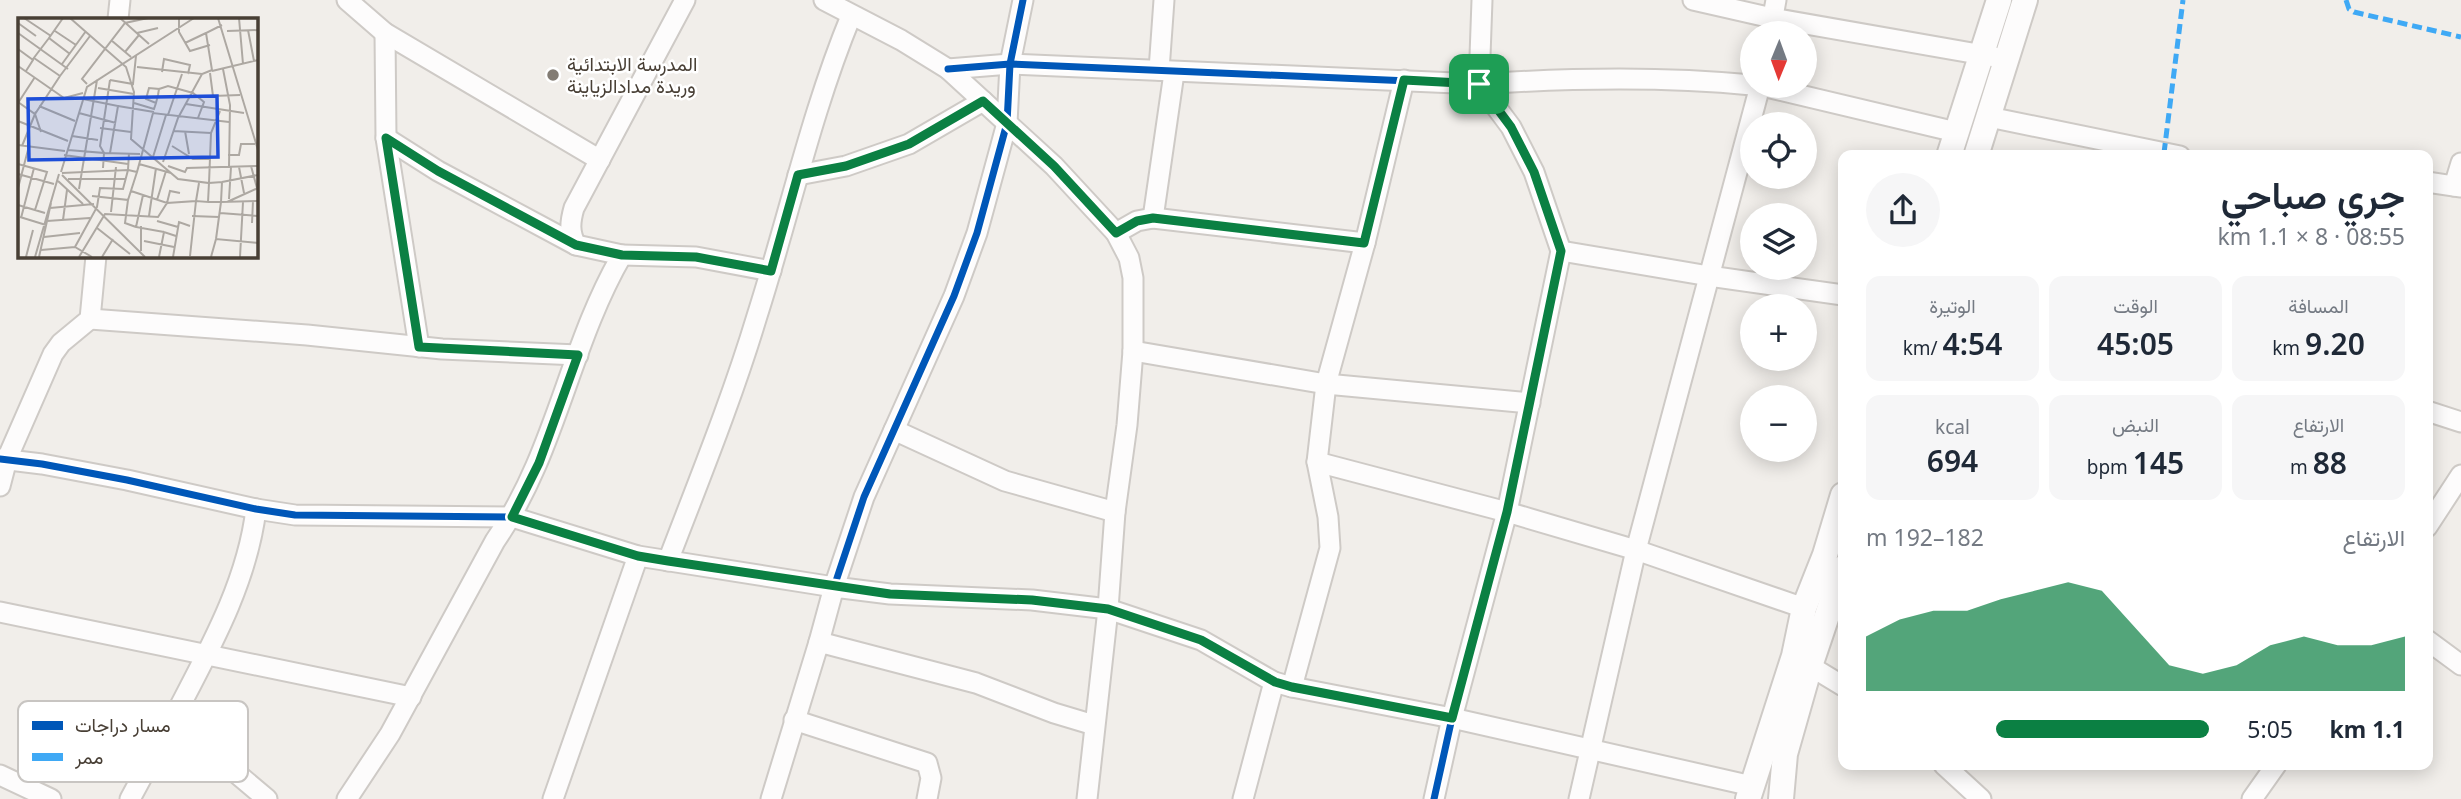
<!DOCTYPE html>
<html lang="ar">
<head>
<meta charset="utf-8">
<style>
	:root { --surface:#fff; --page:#f6f6f7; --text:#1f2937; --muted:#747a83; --accent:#0b8043 }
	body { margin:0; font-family:"Noto Sans",Vazirmatn,sans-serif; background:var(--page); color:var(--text); direction:rtl; height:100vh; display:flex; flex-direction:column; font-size:26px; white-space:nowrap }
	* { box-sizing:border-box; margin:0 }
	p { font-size:23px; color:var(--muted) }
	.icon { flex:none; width:38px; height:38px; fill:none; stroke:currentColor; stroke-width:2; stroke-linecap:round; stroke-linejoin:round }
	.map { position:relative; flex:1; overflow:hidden; direction:ltr }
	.details { position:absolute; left:1838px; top:150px; width:595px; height:620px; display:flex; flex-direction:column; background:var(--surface); border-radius:14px; box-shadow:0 4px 18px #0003; direction:rtl }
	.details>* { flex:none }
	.needle { width:46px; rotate:181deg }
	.tools { position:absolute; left:1740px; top:21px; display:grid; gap:14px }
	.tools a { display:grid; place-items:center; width:77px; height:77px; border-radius:50%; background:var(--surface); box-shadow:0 4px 18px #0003; font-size:35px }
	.pin { position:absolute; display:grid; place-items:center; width:60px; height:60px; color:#fff; margin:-30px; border-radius:14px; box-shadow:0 4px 10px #0006 }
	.round { display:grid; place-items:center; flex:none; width:74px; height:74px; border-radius:37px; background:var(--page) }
	.summary { display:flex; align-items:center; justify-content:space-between; height:119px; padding:0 28px }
	h1 { font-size:38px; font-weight:600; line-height:52px }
	.metrics { display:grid; grid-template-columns:repeat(3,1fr); gap:10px; height:119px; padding:7px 28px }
	.metrics div { display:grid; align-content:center; border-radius:14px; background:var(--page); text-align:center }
	.metrics b { font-size:30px; font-weight:600 }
	.metrics small { font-size:19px; font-weight:400 }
	.metrics p { font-size:19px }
	.chart { height:196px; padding:14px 28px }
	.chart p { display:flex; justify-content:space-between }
	.chart svg { width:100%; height:126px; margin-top:7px; fill:var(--accent); opacity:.7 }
	ul { padding:0 28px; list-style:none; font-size:23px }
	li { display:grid; grid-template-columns:112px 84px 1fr; align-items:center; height:52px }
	li i { height:18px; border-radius:9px; background:var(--accent) }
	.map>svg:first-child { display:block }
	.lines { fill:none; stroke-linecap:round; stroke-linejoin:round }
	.minor-casing { stroke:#cecac6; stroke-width:23 }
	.tertiary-casing { stroke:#cecac6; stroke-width:28 }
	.minor { stroke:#fdfcfc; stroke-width:19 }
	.tertiary { stroke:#fdfcfc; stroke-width:24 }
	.quiet { stroke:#3fa9f5; stroke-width:5; stroke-dasharray:10 5; stroke-linecap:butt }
	.cycleway-casing { stroke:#fff; stroke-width:11 }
	.cycleway { stroke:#0057b8; stroke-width:7 }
	.route-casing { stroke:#fff; stroke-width:14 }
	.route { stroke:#0b8043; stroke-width:9 }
	.poi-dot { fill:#837c74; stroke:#fff; stroke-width:2.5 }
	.labels { text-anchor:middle; stroke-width:5; stroke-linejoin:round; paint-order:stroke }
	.poi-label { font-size:19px; fill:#483f35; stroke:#fff; text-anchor:start }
	.inset-road { fill:none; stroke:#ada8a2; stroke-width:2 }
	.view { fill:#1d4ed8; fill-opacity:0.15; stroke:#1d4ed8; stroke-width:3.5 }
	.inset-edge { fill:none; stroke:#483f35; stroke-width:3.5 }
	.key { fill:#fff; stroke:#c8c5c2; stroke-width:2 }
	.key-label { font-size:19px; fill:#483f35 }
</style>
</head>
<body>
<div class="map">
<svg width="2461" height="799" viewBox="0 0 2461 799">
	<rect width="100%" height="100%" fill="#f1eeea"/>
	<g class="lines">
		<g class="minor-casing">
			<g id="minor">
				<polyline points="347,0 385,33 600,160"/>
				<polyline points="824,0 901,40 948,69 1054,166 1116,233 1129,258 1133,278 1133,351 1127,425 1115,512 1108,609 1087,799"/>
				<path d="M1482 0 1479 84C1569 78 1661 76 1752 85"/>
				<polyline points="1693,0 1772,18 1995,57"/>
				<polyline points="118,19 120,0"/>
				<polyline points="385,33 386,138 419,347"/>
				<polyline points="1770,33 1776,0"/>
				<polyline points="948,69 1010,64 1479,84 1511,127 1534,172 1561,251 1507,512 1452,718 1434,799"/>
				<polyline points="1159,70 1164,0"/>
				<polyline points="1404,80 1365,243 1326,384 1317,462 1328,517 1330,548 1292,687 1452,718 1752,786"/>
				<polyline points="1762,86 1956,132"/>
				<polyline points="1989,117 2180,156"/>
				<polyline points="386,138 438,171 576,245"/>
				<polyline points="798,175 846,166 909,144 983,101"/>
				<polyline points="2427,182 2461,187"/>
				<polyline points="2454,186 2461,163"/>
				<polyline points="1153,218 1174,73"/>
				<polyline points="1116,233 1137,221 1153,218 1365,243"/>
				<polyline points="1561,251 1709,276 1843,295"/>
				<polyline points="622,255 696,257 771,271"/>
				<polyline points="90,319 307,335 442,349 578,355"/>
				<polyline points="1133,351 1326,384 1530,403"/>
				<polyline points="2427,411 2461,422"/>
				<polyline points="894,430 1005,481 1115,512"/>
				<polyline points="0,459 42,464 127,480 256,509 295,515 512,517 638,556 834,587 864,497 954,296 977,233 1007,123 1010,64 1023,0"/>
				<polyline points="1317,462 1507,512 1636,550 1804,608"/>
				<polyline points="0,486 7,459 53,354 61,343 90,319 96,256"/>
				<path d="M256 509C247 586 205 657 170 725L210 751 267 799"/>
				<polyline points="2427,527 2461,475"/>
				<path d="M668 561C699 480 732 399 757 316 789 216 811 113 851 16"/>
				<polyline points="0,612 411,697"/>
				<polyline points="2427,640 2461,665"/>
				<polyline points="819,642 834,587 890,594 1032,600 1108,609 1201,640 1274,682 1292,687"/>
				<polyline points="1810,666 1843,686"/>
				<polyline points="794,720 927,763 931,778 927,799"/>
				<polyline points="1944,765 1981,799"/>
				<polyline points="0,775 51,799"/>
				<polyline points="130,799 170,725"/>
				<path d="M347 799 390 734 495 541C556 453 569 346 622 255L576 245C569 232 570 222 574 208L685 0"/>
				<polyline points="553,799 638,556"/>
				<polyline points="771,799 819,642 976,683 1054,713 1094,725"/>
				<polyline points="1243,799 1274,682"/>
				<polyline points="1579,799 1636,550 1760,86"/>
				<polyline points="2252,799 2276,765"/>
			</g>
		</g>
		<g class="tertiary-casing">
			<g id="tertiary">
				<polyline points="1949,156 1999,0"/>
				<polyline points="1976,156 2025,0"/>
				<polyline points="1748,799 1794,656 1804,608 1825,555 1843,495"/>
				<polyline points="1781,799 1785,754 1810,666 1843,568"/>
			</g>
		</g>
		<use href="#minor" class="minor"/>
		<use href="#tertiary" class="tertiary"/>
		<g class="quiet">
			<polyline points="2346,0 2349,9 2354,12 2461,37"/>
			<polyline points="2164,153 2183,0"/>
		</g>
		<g class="cycleway-casing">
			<g id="cycleway">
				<polyline points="948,69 1010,64 1479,84 1511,127 1534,172 1561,251 1507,512 1452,718 1434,799"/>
				<polyline points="0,459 42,464 127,480 256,509 295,515 512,517 638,556 834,587 864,497 954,296 977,233 1007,123 1010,64 1023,0"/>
			</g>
		</g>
		<use href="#cycleway" class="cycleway"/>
	</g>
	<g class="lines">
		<g class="route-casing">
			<polygon id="route" points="1404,80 1479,84 1511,127 1534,172 1561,251 1507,512 1452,718 1292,687 1275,682 1201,640 1108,609 1032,600 890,594 668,561 638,556 512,517 539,463 578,355 419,347 386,138 438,171 576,245 622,255 696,257 771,271 798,175 846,166 909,144 983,101 1054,166 1116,233 1137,221 1153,218 1364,243"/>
		</g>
		<use href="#route" class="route"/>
	</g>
	<circle class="poi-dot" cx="553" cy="75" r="7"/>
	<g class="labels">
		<g class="poi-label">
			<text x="567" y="71">المدرسة الابتدائية<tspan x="567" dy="22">وريدة مدادالزياينة</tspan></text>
		</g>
	</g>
	<g transform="translate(18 18)">
		<rect width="240" height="240" fill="#f1eeea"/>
		<path class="inset-road" d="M6 0 33 18M45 0 31 20 52 36M52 0 108 49 116 74 113 121 160 161 191 165 193 115 202 93M102 0 131 26M161 0V14L172 33 192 27M200 0 240 132M221 0 225 46M0 5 18 18M230 12 236 43M37 13 58 27M209 13 240 12M0 15 50 51M119 15 140 10M93 22 113 39M167 25 188 15M0 31 15 42 8 53M107 34 121 17M16 40 42 58 72 18M15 41 31 20M44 46 68 13M0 48 46 80 65 75M119 49 184 56M205 51 212 87 211 149M194 53 240 42M144 54 146 41 172 47 170 56M192 55 195 78 222 77M92 62 82 128 86 135 122 136M92 62 115 66 118 38M69 66 64 61 107 5 130 0M80 70 116 76M141 71 150 68 175 75 186 84 180 100M65 81 100 88 92 135M0 84 17 96 42 58M0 85 17 59M116 85 136 91 138 85 140 77 141 71 131 70 128 81 138 85M168 86 226 95M21 88 57 103M100 88 136 94M61 95 98 105M150 97 164 56M0 103 50 123M82 110 113 114M155 113 193 115M167 113 171 136M54 118 80 122M0 127 47 133M4 128 17 96 23 114M154 128 175 141H191M50 132 86 135 85 150M111 135 110 152 119 154 135 95 211 104M46 137 110 146M210 137H221L223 126H237M135 139 148 97M145 144 160 100 184 56 194 52 188 15 204 7M0 146 29 154 17 192M121 146 153 155M150 148 167 154 169 150 240 148M233 148 239 170M221 149 226 175M43 154 69 69 176 0M44 155 110 152 105 171 82 170 79 189 57 229 74 239M0 156 36 166M44 157 127 239M50 161H108M40 163 65 186M204 164 240 157M0 170 11 128M61 171 79 62M113 173 149 185 152 173 162 175M125 177 118 209 146 214M74 178 110 182 107 205 118 209M211 181 213 149M110 182 119 154M139 182 148 153M209 184 240 170M0 187 27 195M32 190 76 186M93 194 98 149M202 195 240 198M131 198 138 150M174 198 201 199M2 199 28 207M3 200 16 150M45 202 49 172M29 203 72 200M139 203 160 209M234 205 235 183M79 210 112 236M26 219 62 215M198 221 203 184 240 183M126 223 156 229M23 232 57 229M123 233V208M172 238 178 183 190 184 191 165 204 164 203 184H190M8 239 15 212M17 239 41 156M21 239 33 185M61 239 87 196 140 199 149 185 178 183 181 165M84 239 95 221M141 239 146 214 158 218M155 239 161 204 172 208M193 239 198 221 240 225M222 239 225 184"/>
		<path class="view" d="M199 78 200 139 11 142 10 81Z"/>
		<rect width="240" height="240" class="inset-edge"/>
	</g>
	<rect x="18" y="701" width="230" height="81" rx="10" class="key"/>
	<rect x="32" y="721" width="31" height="9" fill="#0057b8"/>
	<rect x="32" y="753" width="31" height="8" fill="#3fa9f5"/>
	<g class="key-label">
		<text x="75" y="732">مسار دراجات</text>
		<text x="75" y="764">ممر</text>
	</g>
</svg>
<div class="tools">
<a><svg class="needle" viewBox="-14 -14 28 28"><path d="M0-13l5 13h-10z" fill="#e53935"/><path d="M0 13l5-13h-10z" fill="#747a83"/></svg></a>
<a><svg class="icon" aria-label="locate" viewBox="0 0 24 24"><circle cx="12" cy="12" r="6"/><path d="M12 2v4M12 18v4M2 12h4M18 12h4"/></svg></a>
<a><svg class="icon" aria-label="layers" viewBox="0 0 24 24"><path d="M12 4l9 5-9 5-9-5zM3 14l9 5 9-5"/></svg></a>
<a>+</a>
<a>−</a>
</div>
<div class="pin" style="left:1479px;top:84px;background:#1e9e55"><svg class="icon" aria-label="arrive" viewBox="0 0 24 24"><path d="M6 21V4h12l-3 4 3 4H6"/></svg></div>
<section class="details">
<div class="summary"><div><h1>جري صباحي</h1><p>08:55 · 8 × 1.1 km</p></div><a class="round"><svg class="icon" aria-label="share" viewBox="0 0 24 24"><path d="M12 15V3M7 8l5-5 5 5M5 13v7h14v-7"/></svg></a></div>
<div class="metrics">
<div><p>المسافة</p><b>9.20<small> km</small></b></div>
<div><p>الوقت</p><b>45:05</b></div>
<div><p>الوتيرة</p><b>4:54<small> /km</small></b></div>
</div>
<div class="metrics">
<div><p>الارتفاع</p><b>88<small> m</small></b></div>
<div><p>النبض</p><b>145<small> bpm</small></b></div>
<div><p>kcal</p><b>694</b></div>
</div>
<div class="chart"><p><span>الارتفاع</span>182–192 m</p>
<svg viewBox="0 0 160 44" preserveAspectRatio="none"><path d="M0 44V25L10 19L20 16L30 16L40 12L50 9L60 6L70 9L80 22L90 35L100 38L110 35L120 28L130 25L140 28L150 28L160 25V44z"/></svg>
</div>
<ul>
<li><b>1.1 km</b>5:05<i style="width:62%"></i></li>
</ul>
</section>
</div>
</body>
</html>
